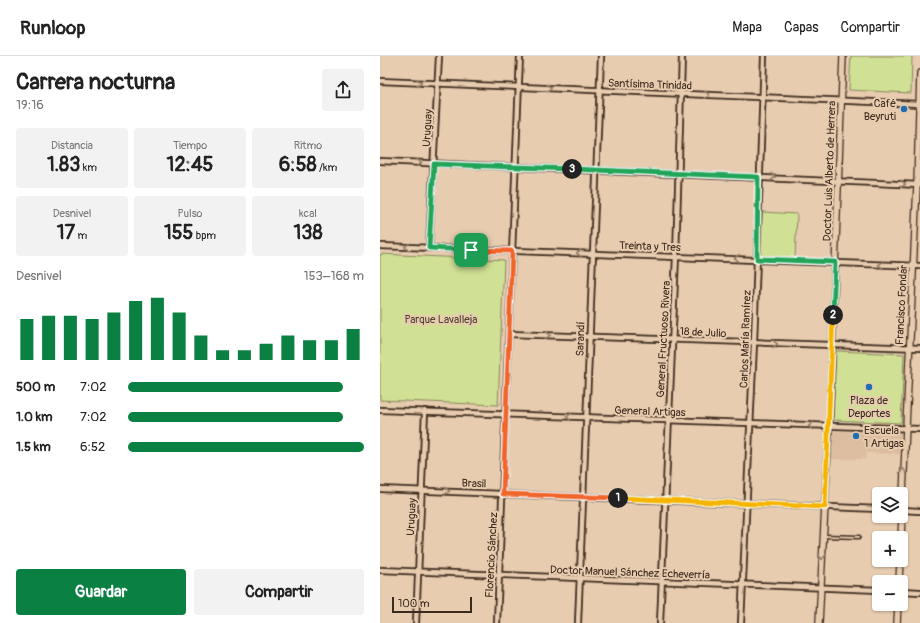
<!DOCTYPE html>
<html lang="es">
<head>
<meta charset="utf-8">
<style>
	:root { --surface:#fff; --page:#f2f2f2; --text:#222; --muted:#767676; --line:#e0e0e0; --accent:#0b8043 }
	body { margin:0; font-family:Pangolin,sans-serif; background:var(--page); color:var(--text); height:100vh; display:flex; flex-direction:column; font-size:15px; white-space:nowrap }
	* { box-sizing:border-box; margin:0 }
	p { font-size:13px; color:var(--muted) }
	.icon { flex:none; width:22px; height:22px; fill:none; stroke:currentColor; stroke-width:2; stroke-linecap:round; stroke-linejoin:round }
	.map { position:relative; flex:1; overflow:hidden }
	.drawer { display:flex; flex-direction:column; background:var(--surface); width:380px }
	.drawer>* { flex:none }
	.tools { position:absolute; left:492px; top:431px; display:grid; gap:8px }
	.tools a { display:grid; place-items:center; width:36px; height:36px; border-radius:4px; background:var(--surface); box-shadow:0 1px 3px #0004; font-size:20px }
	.scale { position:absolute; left:12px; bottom:10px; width:80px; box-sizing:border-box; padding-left:4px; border:2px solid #3b2a1e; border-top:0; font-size:11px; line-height:14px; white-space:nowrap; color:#3b2a1e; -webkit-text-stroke:3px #e7ccaf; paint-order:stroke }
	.pin { position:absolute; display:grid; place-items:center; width:34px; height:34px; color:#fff; margin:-17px; border-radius:8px; box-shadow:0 2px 6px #0006 }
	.km { position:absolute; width:20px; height:20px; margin:-10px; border-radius:50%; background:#222; color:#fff; font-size:11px; line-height:20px; text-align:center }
	.round { display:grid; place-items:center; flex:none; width:42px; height:42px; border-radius:4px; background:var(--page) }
	.overview { display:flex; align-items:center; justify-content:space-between; height:68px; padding:0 16px }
	h1 { font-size:22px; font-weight:700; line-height:30px }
	.figures { display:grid; grid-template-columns:repeat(3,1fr); gap:6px; height:68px; padding:4px 16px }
	.figures div { display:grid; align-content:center; border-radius:4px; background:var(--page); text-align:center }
	.figures b { font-size:20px; font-weight:700 }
	.figures small { font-size:11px; font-weight:400 }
	.figures p { font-size:11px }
	.chart { height:112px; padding:8px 16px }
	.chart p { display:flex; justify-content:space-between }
	.chart svg { width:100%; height:72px; margin-top:4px; stroke:var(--accent); stroke-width:6 }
	.button { display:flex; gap:8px; margin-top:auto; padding:8px 16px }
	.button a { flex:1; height:46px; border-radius:4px; background:var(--accent); color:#fff; font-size:16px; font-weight:700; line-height:46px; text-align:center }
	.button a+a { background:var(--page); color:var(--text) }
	ul { padding:0 16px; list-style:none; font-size:13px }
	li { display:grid; grid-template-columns:64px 48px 1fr; align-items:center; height:30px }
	li i { height:10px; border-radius:5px; background:var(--accent) }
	header { display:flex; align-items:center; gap:24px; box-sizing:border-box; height:56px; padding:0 20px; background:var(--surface); border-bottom:1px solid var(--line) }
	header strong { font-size:19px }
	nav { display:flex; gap:22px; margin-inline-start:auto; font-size:14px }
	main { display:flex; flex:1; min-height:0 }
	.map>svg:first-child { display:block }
	.built { fill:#dcbd9f }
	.green { fill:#d0e195; stroke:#86865a }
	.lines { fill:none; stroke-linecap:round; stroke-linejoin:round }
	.service-casing { stroke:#3b2a1e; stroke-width:5 }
	.minor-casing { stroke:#3b2a1e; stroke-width:8 }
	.tertiary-casing { stroke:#3b2a1e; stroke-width:8 }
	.service { stroke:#e7ccaf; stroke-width:2 }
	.minor { stroke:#e7ccaf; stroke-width:4.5 }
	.tertiary { stroke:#e7ccaf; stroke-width:5.5 }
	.oneway { stroke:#917b66 }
	.split-1-casing { stroke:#fff; stroke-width:8 }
	.split-2-casing { stroke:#fff; stroke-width:8 }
	.split-3-casing { stroke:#fff; stroke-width:8 }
	.split-4-casing { stroke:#fff; stroke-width:8 }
	.split-1 { stroke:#f0652b; stroke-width:5 }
	.split-2 { stroke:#f5b400; stroke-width:5 }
	.split-3 { stroke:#22a559; stroke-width:5 }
	.split-4 { stroke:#22a559; stroke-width:5 }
	.poi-dot { fill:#1f6fb2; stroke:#e7ccaf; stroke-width:1.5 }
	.labels { text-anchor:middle; stroke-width:4; stroke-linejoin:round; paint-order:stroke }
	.street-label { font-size:11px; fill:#3b2a1e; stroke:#e7ccaf }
	.poi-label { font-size:11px; fill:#3b2a1e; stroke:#e7ccaf; text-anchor:end }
	.park-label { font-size:11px; fill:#4a3c2a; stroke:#e7ccaf }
</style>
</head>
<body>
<header>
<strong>Runloop</strong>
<nav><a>Mapa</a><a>Capas</a><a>Compartir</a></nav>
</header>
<main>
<section class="drawer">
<div class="overview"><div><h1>Carrera nocturna</h1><p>19:16</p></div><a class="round"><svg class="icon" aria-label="share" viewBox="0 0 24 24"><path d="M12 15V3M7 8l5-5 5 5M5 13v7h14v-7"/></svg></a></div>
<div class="figures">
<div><p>Distancia</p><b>1.83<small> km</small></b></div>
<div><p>Tiempo</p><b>12:45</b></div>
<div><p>Ritmo</p><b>6:58<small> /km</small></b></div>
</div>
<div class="figures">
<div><p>Desnivel</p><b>17<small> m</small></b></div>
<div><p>Pulso</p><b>155<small> bpm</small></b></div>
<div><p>kcal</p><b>138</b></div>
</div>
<div class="chart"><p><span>Desnivel</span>153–168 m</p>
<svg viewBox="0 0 160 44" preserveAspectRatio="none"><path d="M5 44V19M15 44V17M25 44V17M35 44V19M45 44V15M55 44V8M65 44V6M75 44V15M85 44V29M95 44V38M105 44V38M115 44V34M125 44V29M135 44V32M145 44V32M155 44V25"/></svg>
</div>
<ul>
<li><b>500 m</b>7:02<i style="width:91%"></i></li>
<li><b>1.0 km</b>7:02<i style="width:91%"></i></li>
<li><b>1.5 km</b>6:52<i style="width:100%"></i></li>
</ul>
<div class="button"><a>Guardar</a><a>Compartir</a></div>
</section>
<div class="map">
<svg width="540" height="567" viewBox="0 0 540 567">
	<rect width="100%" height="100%" fill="#e7ccaf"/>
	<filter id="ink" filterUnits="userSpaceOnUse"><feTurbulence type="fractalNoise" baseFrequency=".025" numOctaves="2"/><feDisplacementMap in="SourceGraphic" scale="8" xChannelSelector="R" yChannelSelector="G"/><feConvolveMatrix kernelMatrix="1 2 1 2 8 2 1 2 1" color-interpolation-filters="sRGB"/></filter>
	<g filter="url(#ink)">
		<polygon class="built" points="452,375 521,377 520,398 486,397 485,403 451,403"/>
		<g class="green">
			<polygon points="471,0 532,0 531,37 469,34"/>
			<polygon points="382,156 417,158 415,202 380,201"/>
			<polygon points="0,198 124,204 118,349 0,344"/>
			<polygon points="456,295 524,298 521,367 453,364"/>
		</g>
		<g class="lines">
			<g class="service-casing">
				<polyline id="service" points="444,480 479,481"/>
			</g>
			<g class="minor-casing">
				<g id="minor">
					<polyline points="0,25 540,48"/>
					<polyline points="0,105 540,129"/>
					<polyline points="0,190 540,210"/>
					<polyline points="49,192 59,0"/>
					<polyline points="129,278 540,292"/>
					<polyline points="0,354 540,373"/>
					<polyline points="0,433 499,453"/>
					<polyline points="521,454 540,455"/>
					<polyline points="0,514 499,534"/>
					<polyline points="521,535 540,536"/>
					<polyline points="36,567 45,355"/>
					<polyline points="117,567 140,0"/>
					<polyline points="198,567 221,0"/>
					<polyline points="280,567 296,200 302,0"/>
					<polyline points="361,567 374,287 384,0"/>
				</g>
			</g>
			<g class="tertiary-casing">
				<g id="tertiary">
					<polyline points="521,482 537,129 540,17"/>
					<polyline points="519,526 520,504"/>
					<polyline points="439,567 449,371 463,0"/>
					<polyline points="517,567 518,548"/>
				</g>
			</g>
			<use href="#service" class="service"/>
			<use href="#minor" class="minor"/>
			<use href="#tertiary" class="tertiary"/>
		</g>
		<defs><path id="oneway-chevron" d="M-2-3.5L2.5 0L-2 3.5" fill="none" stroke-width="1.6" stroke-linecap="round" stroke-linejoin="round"/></defs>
		<g class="oneway">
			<use href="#oneway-chevron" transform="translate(39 27) rotate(3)"/>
			<use href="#oneway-chevron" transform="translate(169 32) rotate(2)"/>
			<use href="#oneway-chevron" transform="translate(327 39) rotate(2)"/>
			<use href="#oneway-chevron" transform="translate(39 107) rotate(2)"/>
			<use href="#oneway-chevron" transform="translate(393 121) rotate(2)"/>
			<use href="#oneway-chevron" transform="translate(523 128) rotate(3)"/>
			<use href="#oneway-chevron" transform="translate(27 191) rotate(-177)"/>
			<use href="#oneway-chevron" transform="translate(199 197) rotate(-178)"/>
			<use href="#oneway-chevron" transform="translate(357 202) rotate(-178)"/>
			<use href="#oneway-chevron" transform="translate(501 209) rotate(-177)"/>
			<use href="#oneway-chevron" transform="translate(168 279) rotate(2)"/>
			<use href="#oneway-chevron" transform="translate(395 288) rotate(1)"/>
			<use href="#oneway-chevron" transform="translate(189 361) rotate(-178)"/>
			<use href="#oneway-chevron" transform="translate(431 370) rotate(-178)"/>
			<use href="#oneway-chevron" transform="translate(523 415) rotate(-88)"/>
			<use href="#oneway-chevron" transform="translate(67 435) rotate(2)"/>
			<use href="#oneway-chevron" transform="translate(442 501) rotate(93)"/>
		</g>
	</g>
	<g class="lines" filter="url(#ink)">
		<g class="split-1-casing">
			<polyline id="split-1" points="91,194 132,195 123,438 238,442"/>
		</g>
		<g class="split-2-casing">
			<polyline id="split-2" points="238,442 445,451 453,259"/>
		</g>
		<g class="split-3-casing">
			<polyline id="split-3" points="192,113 378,121 377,203 455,206 453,259"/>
		</g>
		<g class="split-4-casing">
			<polyline id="split-4" points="91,194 49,192 54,108 192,113"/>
		</g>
		<use href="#split-1" class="split-1"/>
		<use href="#split-2" class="split-2"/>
		<use href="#split-3" class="split-3"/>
		<use href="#split-4" class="split-4"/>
	</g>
	<g class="poi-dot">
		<circle cx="524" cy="53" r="4"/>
		<circle cx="489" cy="331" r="4"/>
		<circle cx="476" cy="380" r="4"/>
	</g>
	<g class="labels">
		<g class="street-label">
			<text transform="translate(270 28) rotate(2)" y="4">Santísima Trinidad</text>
			<text transform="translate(47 72) rotate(-87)" y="4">Uruguay</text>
			<text transform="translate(449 115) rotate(-88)" y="4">Doctor Luis Alberto de Herrera</text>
			<text transform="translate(270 190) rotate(2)" y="4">Treinta y Tres</text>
			<text transform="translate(521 249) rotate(-87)" y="4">Francisco Fondar</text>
			<text transform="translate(323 276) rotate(3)" y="4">18 de Julio</text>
			<text transform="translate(200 283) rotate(-88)" y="4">Sarandí</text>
			<text transform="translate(283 283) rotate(-87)" y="4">General Fructuoso Rivera</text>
			<text transform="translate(365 283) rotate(-88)" y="4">Carlos María Ramírez</text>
			<text transform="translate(270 355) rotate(2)" y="4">General Artigas</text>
			<text transform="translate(94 427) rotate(2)" y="4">Brasil</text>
			<text transform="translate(31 461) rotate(-87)" y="4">Uruguay</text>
			<text transform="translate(111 499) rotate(-87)" y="4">Florencio Sánchez</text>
			<text transform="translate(250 516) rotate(2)" y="4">Doctor Manuel Sánchez Echeverría</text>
		</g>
		<g class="poi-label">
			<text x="516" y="51">Café<tspan x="516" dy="13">Beyruti</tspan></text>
			<text x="489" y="348" text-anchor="middle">Plaza de<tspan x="489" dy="13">Deportes</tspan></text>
			<text x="484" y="378" text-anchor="start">Escuela<tspan x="484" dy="13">1 Artigas</tspan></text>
		</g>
		<g class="park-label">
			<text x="61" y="267">Parque Lavalleja</text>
		</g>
	</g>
</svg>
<div class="tools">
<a><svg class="icon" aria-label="layers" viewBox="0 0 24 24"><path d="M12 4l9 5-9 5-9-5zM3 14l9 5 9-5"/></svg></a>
<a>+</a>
<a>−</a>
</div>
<div class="scale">100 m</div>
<div class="pin" style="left:91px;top:194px;background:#1e9e55"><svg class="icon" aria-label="arrive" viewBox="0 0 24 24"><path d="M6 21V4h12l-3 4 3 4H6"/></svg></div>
<b class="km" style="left:238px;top:442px">1</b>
<b class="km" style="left:453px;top:259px">2</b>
<b class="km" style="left:192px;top:113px">3</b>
</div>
</main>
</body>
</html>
